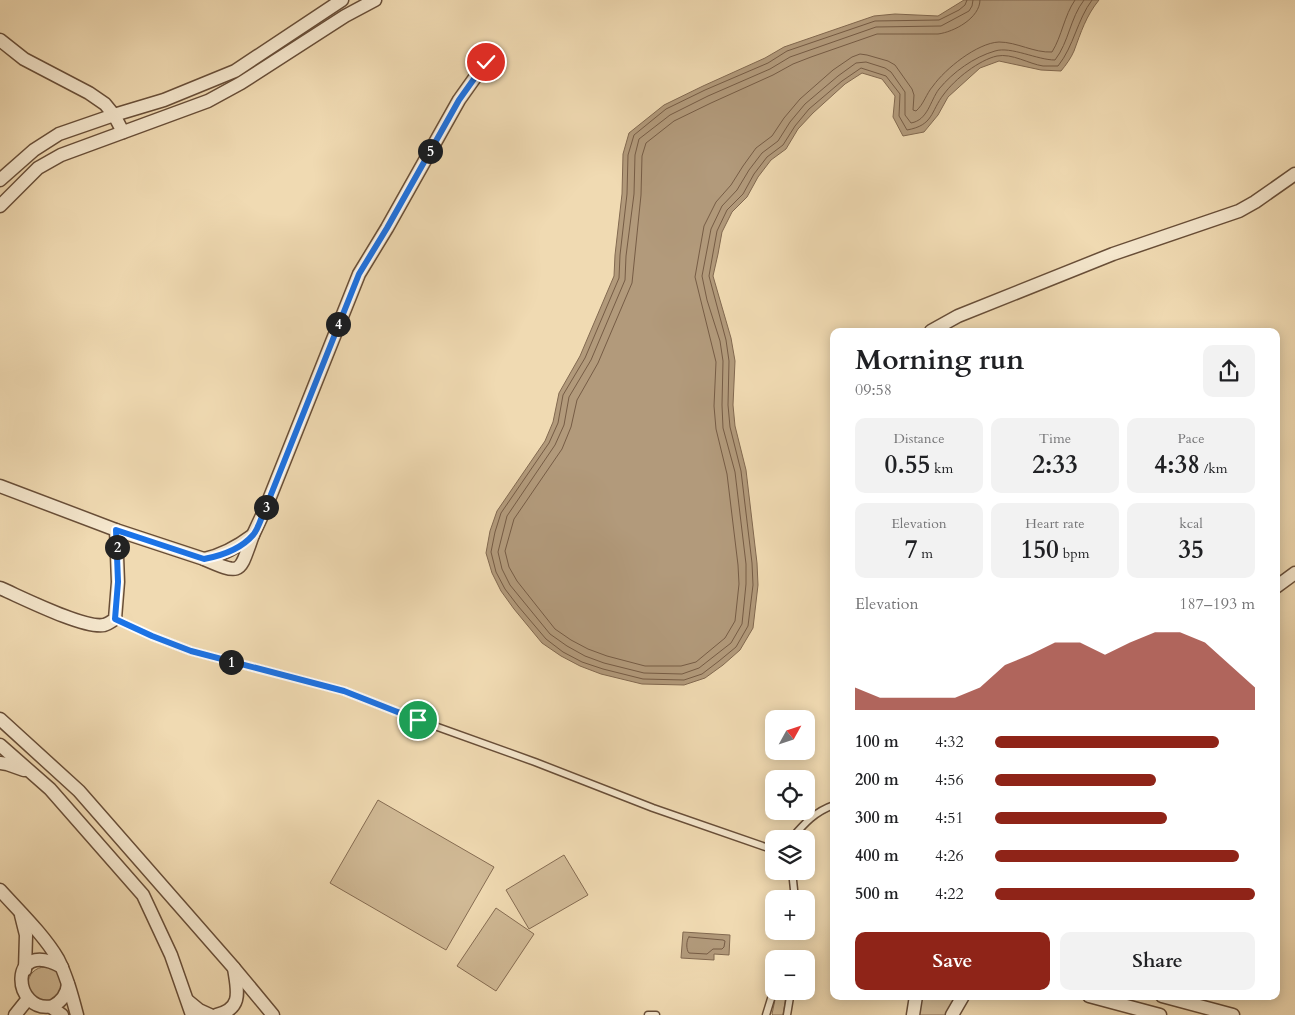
<!DOCTYPE html>
<html lang="en">
<head>
<meta charset="utf-8">
<style>
	:root { --surface:#fff; --page:#f2f2f2; --text:#202124; --muted:#757577; --accent:#8f2418 }
	body { margin:0; font-family:Cardo,serif; background:var(--page); color:var(--text); height:100vh; display:flex; flex-direction:column; font-size:19px; white-space:nowrap }
	* { box-sizing:border-box; margin:0 }
	p { font-size:16px; color:var(--muted) }
	.icon { flex:none; width:28px; height:28px; fill:none; stroke:currentColor; stroke-width:2; stroke-linecap:round; stroke-linejoin:round }
	.map { position:relative; flex:1; overflow:hidden }
	.drawer { position:absolute; left:830px; top:328px; width:450px; height:672px; display:flex; flex-direction:column; background:var(--surface); border-radius:10px; box-shadow:0 2px 12px #0003 }
	.drawer>* { flex:none }
	.needle { width:32px; rotate:50deg }
	.tools { position:absolute; left:765px; top:710px; display:grid; gap:10px }
	.tools a { display:grid; place-items:center; width:50px; height:50px; border-radius:10px; background:var(--surface); box-shadow:0 2px 12px #0003; font-size:25px }
	.pin { position:absolute; display:grid; place-items:center; width:42px; height:42px; color:#fff; margin:-21px; border:2px solid #fff; border-radius:50%; box-shadow:0 1px 5px #0007 }
	.km { position:absolute; width:25px; height:25px; margin:-12px; border-radius:50%; background:#222; color:#fff; font-size:14px; line-height:25px; text-align:center }
	.round { display:grid; place-items:center; flex:none; width:52px; height:52px; border-radius:10px; background:var(--page) }
	.head { display:flex; align-items:center; justify-content:space-between; height:85px; padding:0 25px }
	h1 { font-size:28px; font-weight:600; line-height:38px }
	.figures { display:grid; grid-template-columns:repeat(3,1fr); gap:8px; height:85px; padding:5px 25px }
	.figures div { display:grid; align-content:center; border-radius:10px; background:var(--page); text-align:center }
	.figures b { font-size:25px; font-weight:600 }
	.figures small { font-size:14px; font-weight:400 }
	.figures p { font-size:14px }
	.chart { height:140px; padding:10px 25px }
	.chart p { display:flex; justify-content:space-between }
	.chart svg { width:100%; height:90px; margin-top:5px; fill:var(--accent); opacity:.7 }
	.primary-button { display:flex; gap:10px; margin-top:auto; padding:10px 25px }
	.primary-button a { flex:1; height:58px; border-radius:10px; background:var(--accent); color:#fff; font-size:20px; font-weight:600; line-height:58px; text-align:center }
	.primary-button a+a { background:var(--page); color:var(--text) }
	ul { padding:0 25px; list-style:none; font-size:16px }
	li { display:grid; grid-template-columns:80px 60px 1fr; align-items:center; height:38px }
	li i { height:12px; border-radius:6px; background:var(--accent) }
	.map>svg:first-child { display:block }
	.green { fill:#d1ba96; stroke:#866c52 }
	.water { fill:#b29a7b; stroke:#826950 }
	.lines { fill:none; stroke-linecap:round; stroke-linejoin:round }
	.shore { stroke:#765c45; stroke-width:1 }
	.service-casing { stroke:#684e38; stroke-width:9 }
	.minor-casing { stroke:#684e38; stroke-width:15 }
	.service { stroke:#f5e7cd; stroke-width:6 }
	.minor { stroke:#f5e7cd; stroke-width:12 }
	.route-casing { stroke:#fff; stroke-width:10 }
	.route { stroke:#1a73e8; stroke-width:6 }
</style>
</head>
<body>
<div class="map">
<svg width="1295" height="1015" viewBox="0 0 1295 1015">
	<rect width="100%" height="100%" fill="#f0dab2"/>
	<filter id="stains"><feTurbulence type="fractalNoise" baseFrequency=".004" numOctaves="4"/><feColorMatrix values="0 0 0 0 .2 0 0 0 0 .09 0 0 0 0 .02 0 0 0 .5 -.17"/></filter>
	<radialGradient id="worn" r=".72"><stop offset=".6" stop-color="#630" stop-opacity="0"/><stop offset="1" stop-color="#630" stop-opacity=".3"/></radialGradient>
	<g class="green">
		<polygon points="378,800 494,867 446,950 330,883"/>
		<polygon points="564,855 588,895 529,929 506,890"/>
		<polygon points="496,908 534,934 496,991 457,966"/>
		<circle cx="45" cy="984" r="17"/>
		<polygon points="779,993 785,994 786,996 783,1015 773,1015 772,1014 776,995"/>
		<polygon points="922,996 957,997 946,1015 919,1015"/>
	</g>
	<g class="water">
		<path d="M964 0H1099C1086 16 1081 32 1074 51 1071 58 1066 65 1061 71L1041 70 999 61 980 68 948 97 938 115 924 132 903 136 893 117 895 96 882 79 862 73 845 84 813 113 798 129 786 149 771 160 758 177 747 197 732 212 722 232 718 254 713 276 731 338 735 361 733 405 735 426 746 470 757 563 758 585 753 628 740 650 723 665 705 678 684 685 642 684 601 674 580 666 561 656 542 643 514 609 501 591 492 573 486 553 490 531 497 511 545 441 553 422 559 393 580 356 614 276 615 255 622 194 623 154 629 133 664 105 703 86 765 58 784 47 874 16 895 14 938 16Z"/>
		<polygon points="683,932 730,935 729,955 714,954 714,960 681,958"/>
	</g>
	<g class="lines">
		<g class="shore">
			<path d="M967 0 965 5 959 10 939 20 875 21 787 51 768 63 705 90 666 109 634 135 628 155 627 194 620 255 619 278 585 358 563 395 558 423 549 443 501 513 495 532 491 552 496 572 505 589 518 606 546 639 563 652 582 662 603 669 643 679 684 680 702 674 719 661 736 647 748 626 753 585 752 563 741 471 730 427 728 405 729 361 726 340 709 276 713 253 717 231 727 210 743 194 754 174 767 157 783 145 795 126 809 109 842 81 861 68 886 76 900 94 899 116 907 130C934 125 930 112 944 94 955 79 979 60 997 56 1012 53 1029 64 1043 66 1048 66 1053 66 1058 66 1074 46 1077 20 1092 0"/>
			<path d="M973 0 972 6 969 11 941 26 876 27 790 57 770 69 708 96 670 115 639 139 635 155 634 194 626 256 625 280 591 360 569 397 564 425 555 445 507 516 498 552 502 569 510 585 550 634 567 646 585 656 604 663 644 673 682 674 699 668 731 643 742 624 746 584V564L735 472 723 428 722 405 723 361 720 341 707 300 702 276 711 229 722 206 737 190 749 170 762 153 778 141 790 122 805 104 838 76 856 63 866 62 885 68 891 72 905 92V115L911 123C928 120 930 101 939 89 953 72 974 57 995 51 1011 46 1037 60 1055 60 1069 42 1070 18 1084 0"/>
			<path d="M980 0C980 18 954 32 938 34H877L811 57 793 64 773 75 711 103 674 121 646 143 642 156 641 195 632 283 598 363 577 400 571 427 562 449 514 519 505 551 509 567 517 581 555 629 571 640 588 649 607 656 645 666H681L696 662 725 638 735 621 739 584 738 565 727 474 716 429 714 406 716 362 695 277 704 226 716 202 731 185 743 166 756 148 772 136 784 118 800 99 833 70 852 57 860 54 867 55 888 61 895 65 912 89 914 95 913 110 916 111C924 104 926 94 933 86 945 69 977 43 999 42 1017 42 1034 53 1052 52 1062 36 1064 16 1075 0"/>
			<path d="M689 937 723 940 725 941 724 947 722 949H713L707 954 689 953C686 950 686 940 689 937Z"/>
		</g>
		<g class="service-casing">
			<g id="service">
				<polyline points="115,619 152,636 191,651 344,691 418,720 535,762 653,808 774,850"/>
				<path d="M791 839C804 824 814 812 834 805"/>
				<polyline points="792,871 795,899"/>
				<polyline points="797,931 798,933"/>
				<polyline points="648,1015 656,1015"/>
				<polyline points="766,1015 774,989"/>
				<polyline points="787,1015 791,991"/>
			</g>
		</g>
		<g class="minor-casing">
			<g id="minor">
				<polyline points="0,40 24,59 89,93 105,104 114,115 123,132"/>
				<polyline points="0,180 34,150 59,134 114,115 164,100 235,71 342,0"/>
				<polyline points="0,206 38,168 61,155 208,101 241,83 345,16 375,0"/>
				<polyline points="931,331 958,316 1113,254 1239,211 1255,202 1295,174"/>
				<polyline points="0,486 116,530 204,559"/>
				<polyline points="253,535 266,507 359,274 387,228 459,100 486,62"/>
				<path d="M253 535C239 573 243 576 204 559 223 555 237 547 253 535Z"/>
				<polyline points="1276,587 1295,573"/>
				<path d="M0 588C21 597 84 629 104 625 108 624 112 621 115 619L118 582 116 530"/>
				<polyline points="0,719 79,791 234,968 273,1015"/>
				<polyline points="0,745 50,789 143,895 171,955 192,1015"/>
				<polyline points="0,763 7,764 24,770"/>
				<path d="M0 890C19 911 44 935 58 959 67 977 72 996 77 1015"/>
				<polyline points="21,915 26,935 25,970"/>
				<path d="M62 967C7 936 12 1015 53 1006 62 1001 67 994 68 984"/>
				<polyline points="1089,996 1160,1015"/>
				<polyline points="1162,996 1233,1015"/>
				<polyline points="188,1001 199,1010 210,1015"/>
				<polyline points="51,1007 62,1015"/>
				<polyline points="15,1015 27,1000"/>
				<path d="M216 1015C244 1009 237 989 234 968"/>
				<polyline points="913,1015 916,996"/>
				<polyline points="952,1015 963,996"/>
			</g>
		</g>
		<use href="#service" class="service"/>
		<use href="#minor" class="minor"/>
	</g>
	<g class="lines">
		<g class="route-casing">
			<path id="route" d="M418 720 344 691 191 651 152 636 115 619 118 582 116 530 204 559C220 556 241 549 253 535 259 528 262 515 266 507L359 274 387 228 459 100 486 62"/>
		</g>
		<use href="#route" class="route"/>
	</g>
	<rect width="100%" height="100%" filter="url(#stains)"/>
	<rect width="100%" height="100%" fill="url(#worn)"/>
</svg>
<div class="tools">
<a><svg class="needle" viewBox="-14 -14 28 28"><path d="M0-13l5 13h-10z" fill="#e53935"/><path d="M0 13l5-13h-10z" fill="#757577"/></svg></a>
<a><svg class="icon" aria-label="locate" viewBox="0 0 24 24"><circle cx="12" cy="12" r="6"/><path d="M12 2v4M12 18v4M2 12h4M18 12h4"/></svg></a>
<a><svg class="icon" aria-label="layers" viewBox="0 0 24 24"><path d="M12 4l9 5-9 5-9-5zM3 14l9 5 9-5"/></svg></a>
<a>+</a>
<a>−</a>
</div>
<div class="pin" style="left:418px;top:720px;background:#1e9e55"><svg class="icon" aria-label="arrive" viewBox="0 0 24 24"><path d="M6 21V4h12l-3 4 3 4H6"/></svg></div>
<div class="pin" style="left:486px;top:62px;background:#d93025"><svg class="icon" aria-label="check" viewBox="0 0 24 24"><path d="M5 12l5 5 9-10"/></svg></div>
<b class="km" style="left:231px;top:662px">1</b>
<b class="km" style="left:117px;top:547px">2</b>
<b class="km" style="left:266px;top:507px">3</b>
<b class="km" style="left:338px;top:324px">4</b>
<b class="km" style="left:430px;top:151px">5</b>
<section class="drawer">
<div class="head"><div><h1>Morning run</h1><p>09:58</p></div><a class="round"><svg class="icon" aria-label="share" viewBox="0 0 24 24"><path d="M12 15V3M7 8l5-5 5 5M5 13v7h14v-7"/></svg></a></div>
<div class="figures">
<div><p>Distance</p><b>0.55<small> km</small></b></div>
<div><p>Time</p><b>2:33</b></div>
<div><p>Pace</p><b>4:38<small> /km</small></b></div>
</div>
<div class="figures">
<div><p>Elevation</p><b>7<small> m</small></b></div>
<div><p>Heart rate</p><b>150<small> bpm</small></b></div>
<div><p>kcal</p><b>35</b></div>
</div>
<div class="chart"><p><span>Elevation</span>187–193 m</p>
<svg viewBox="0 0 160 44" preserveAspectRatio="none"><path d="M0 44V33L10 38L20 38L30 38L40 38L50 33L60 22L70 17L80 11L90 11L100 17L110 11L120 6L130 6L140 11L150 22L160 33V44z"/></svg>
</div>
<ul>
<li><b>100 m</b>4:32<i style="width:86%"></i></li>
<li><b>200 m</b>4:56<i style="width:62%"></i></li>
<li><b>300 m</b>4:51<i style="width:66%"></i></li>
<li><b>400 m</b>4:26<i style="width:94%"></i></li>
<li><b>500 m</b>4:22<i style="width:100%"></i></li>
</ul>
<div class="primary-button"><a>Save</a><a>Share</a></div>
</section>
</div>
</body>
</html>
